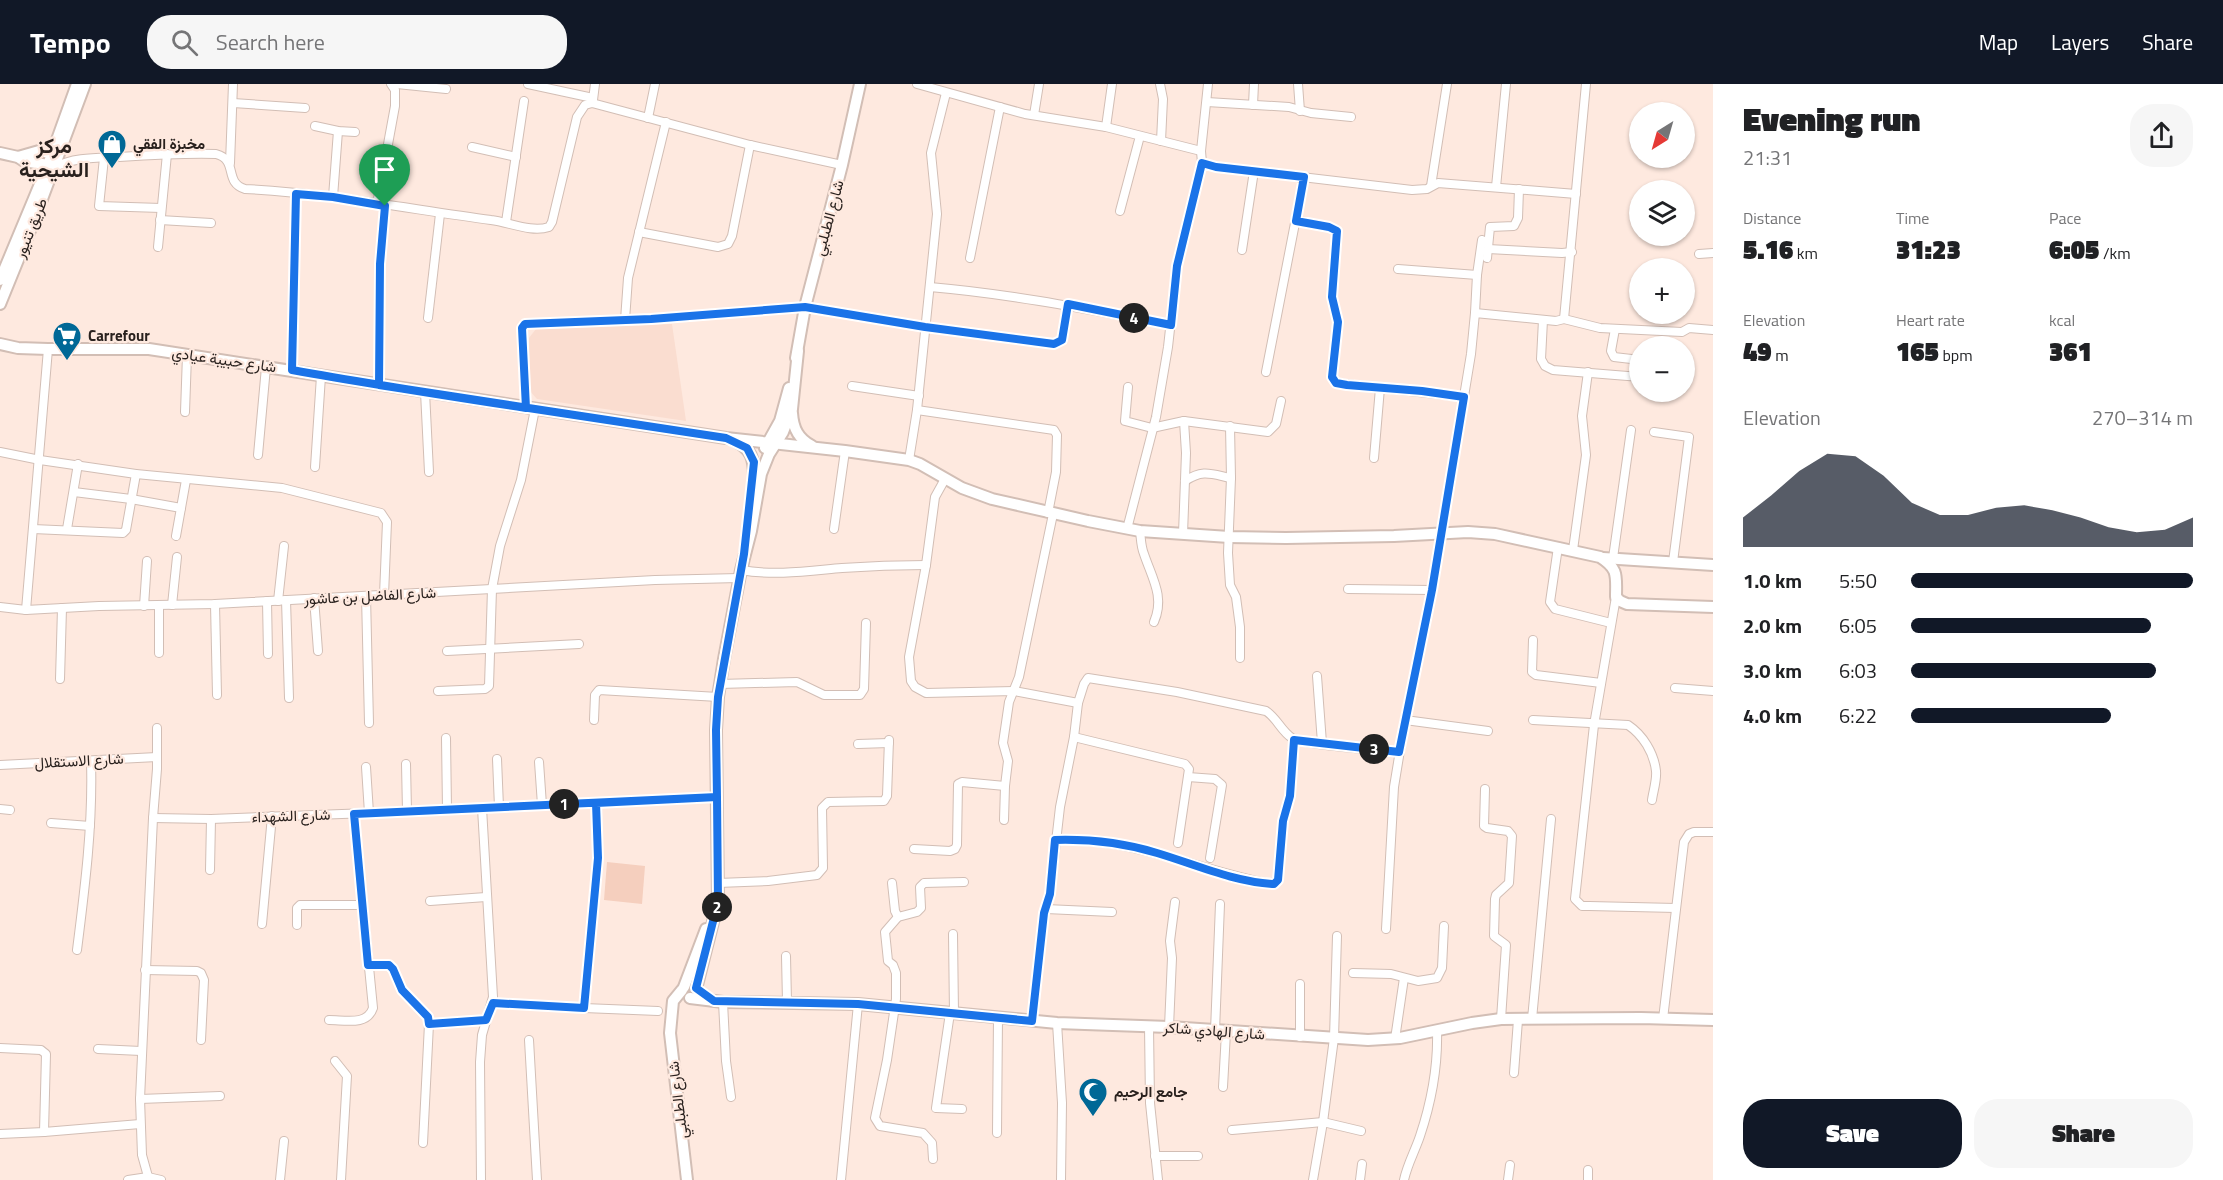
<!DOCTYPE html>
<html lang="en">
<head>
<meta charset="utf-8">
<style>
	:root { --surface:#fff; --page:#f6f6f6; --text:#202124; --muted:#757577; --accent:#111827 }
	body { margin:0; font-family:"Titillium Web",Vazirmatn,sans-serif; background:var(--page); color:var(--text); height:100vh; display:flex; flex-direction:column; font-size:22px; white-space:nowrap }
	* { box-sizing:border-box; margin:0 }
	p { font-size:20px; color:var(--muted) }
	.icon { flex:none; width:33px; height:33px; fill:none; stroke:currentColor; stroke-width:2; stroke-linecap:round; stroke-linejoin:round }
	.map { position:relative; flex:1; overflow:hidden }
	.sheet { display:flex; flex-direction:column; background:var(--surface); width:510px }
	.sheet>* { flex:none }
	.needle { width:39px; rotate:217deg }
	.buttons { position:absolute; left:1629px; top:18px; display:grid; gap:12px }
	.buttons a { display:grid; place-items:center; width:66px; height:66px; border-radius:50%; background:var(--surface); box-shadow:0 2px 4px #0004; font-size:30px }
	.pin { position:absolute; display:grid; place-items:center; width:51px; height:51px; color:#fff; margin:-62px -26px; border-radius:50% 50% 50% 0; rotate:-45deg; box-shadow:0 0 6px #0007 }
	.pin .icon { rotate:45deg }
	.km { position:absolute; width:30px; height:30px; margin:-15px; border-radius:50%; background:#222; color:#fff; font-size:16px; line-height:30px; text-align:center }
	.round { display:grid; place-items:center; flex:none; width:63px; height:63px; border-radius:24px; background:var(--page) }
	.headline { display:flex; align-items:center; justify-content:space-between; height:102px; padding:0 30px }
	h1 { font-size:33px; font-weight:800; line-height:45px }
	.figures { display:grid; grid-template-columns:repeat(3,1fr); gap:9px; height:102px; padding:6px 30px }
	.figures div { display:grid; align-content:center }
	.figures b { font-size:26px; font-weight:800 }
	.figures small { font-size:16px; font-weight:400 }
	.figures p { font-size:16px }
	.chart { height:168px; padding:12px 30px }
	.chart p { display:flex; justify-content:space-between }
	.chart svg { width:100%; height:108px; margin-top:6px; fill:var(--accent); opacity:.7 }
	.cta { display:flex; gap:12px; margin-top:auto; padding:12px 30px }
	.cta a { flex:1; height:69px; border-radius:24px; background:var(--accent); color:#fff; font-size:24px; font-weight:800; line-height:69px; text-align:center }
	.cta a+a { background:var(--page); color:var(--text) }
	ul { padding:0 30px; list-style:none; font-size:20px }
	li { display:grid; grid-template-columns:96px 72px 1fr; align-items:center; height:45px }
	li i { height:15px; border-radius:8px; background:var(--accent) }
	header { display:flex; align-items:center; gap:36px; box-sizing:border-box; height:84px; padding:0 30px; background:var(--accent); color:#fff }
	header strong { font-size:28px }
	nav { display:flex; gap:33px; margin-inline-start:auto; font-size:21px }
	.search { width:420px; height:54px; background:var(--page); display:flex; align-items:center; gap:15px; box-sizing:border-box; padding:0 21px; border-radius:24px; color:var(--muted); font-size:22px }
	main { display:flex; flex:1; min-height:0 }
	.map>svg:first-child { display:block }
	.built { fill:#faddd0 }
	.green { fill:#f5cfbe }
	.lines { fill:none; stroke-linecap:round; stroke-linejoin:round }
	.street-casing { stroke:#d2beb5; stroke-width:10 }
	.secondary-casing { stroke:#d2beb5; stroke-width:14 }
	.street { stroke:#fff; stroke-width:8 }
	.secondary { stroke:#fff; stroke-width:10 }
	.route-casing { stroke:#fff; stroke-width:12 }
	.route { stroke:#1a73e8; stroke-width:8 }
	.labels { text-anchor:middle; stroke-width:4.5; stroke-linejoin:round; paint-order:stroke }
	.poi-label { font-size:15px; font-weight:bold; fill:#29211e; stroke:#fee9df; text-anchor:start }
	.street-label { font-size:15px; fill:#29211e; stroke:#fee9df }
	.district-label { font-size:21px; font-weight:bold; fill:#29211e; stroke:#fee9df }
</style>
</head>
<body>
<header>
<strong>Tempo</strong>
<div class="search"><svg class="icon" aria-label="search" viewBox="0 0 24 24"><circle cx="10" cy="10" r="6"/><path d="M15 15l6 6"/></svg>Search here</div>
<nav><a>Map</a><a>Layers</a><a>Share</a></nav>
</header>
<main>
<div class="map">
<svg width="1713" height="1096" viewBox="0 0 1713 1096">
	<rect width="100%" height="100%" fill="#fee9df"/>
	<polygon class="built" points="672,240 686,337 537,315 530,307 529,254 536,245"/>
	<polygon class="green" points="607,778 645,782 642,820 604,816"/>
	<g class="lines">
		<g class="street-casing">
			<g id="street">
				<polyline points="397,0 446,5"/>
				<polyline points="528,0 593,14"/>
				<polyline points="917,0 1025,30 1106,43 1201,67"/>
				<polyline points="1160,0 1163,15 1161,57"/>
				<polyline points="1298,0 1300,27"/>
				<polyline points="593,16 595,0"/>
				<polyline points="1207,18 1289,23 1311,29 1351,33"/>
				<polyline points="233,19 305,24"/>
				<polyline points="1253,21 1254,0"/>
				<polyline points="1034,31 1039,0"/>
				<polyline points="648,34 655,0"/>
				<polyline points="315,42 338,47 355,48"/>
				<polyline points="1106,43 1112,0"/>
				<polyline points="472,63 516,73"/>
				<polyline points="104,74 99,122 161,124"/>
				<polyline points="230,79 233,0"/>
				<polyline points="1202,79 1217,83 1412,106 1427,105 1438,99 1576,110"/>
				<path d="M55 83C74 73 98 74 119 73 151 71 184 69 216 70 239 76 223 98 245 105 327 109 409 125 491 136 509 138 531 149 549 143L552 138 577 33 585 21 592 19 750 61 842 81"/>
				<polyline points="1431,102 1447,0"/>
				<polyline points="1496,103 1506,0"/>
				<polyline points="333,113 338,47"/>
				<polyline points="377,120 395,22 395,6 391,0"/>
				<polyline points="1120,127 1140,52"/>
				<polyline points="160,136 211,139"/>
				<polyline points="1296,137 1329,143 1337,147 1332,213 1338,238 1332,293 1336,299 1464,313"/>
				<polyline points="506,138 524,17"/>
				<polyline points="639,148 718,163 728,160 732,152 750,61"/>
				<polyline points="158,163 167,70"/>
				<polyline points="1488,165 1562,169 1572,168"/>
				<polyline points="1242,166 1254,87"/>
				<polyline points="1699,170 1713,169"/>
				<polyline points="970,174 1000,23"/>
				<polyline points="1487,174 1490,143 1514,142 1518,134 1519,105"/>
				<polyline points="1398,185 1477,191"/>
				<path d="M930 203C1012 210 1091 226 1171 241"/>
				<polyline points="1475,229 1477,191 1482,156"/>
				<polyline points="428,234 440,130"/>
				<polyline points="1564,235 1586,0"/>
				<polyline points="625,236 628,194 666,38"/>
				<polyline points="1543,236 1541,275 1545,282 1553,286 1640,293"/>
				<polyline points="1615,245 1611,267 1614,273 1640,276"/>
				<polyline points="292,286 296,110"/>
				<polyline points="1266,288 1304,93"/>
				<polyline points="379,301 380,180 385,122"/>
				<polyline points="852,302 919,312"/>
				<polyline points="1128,303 1125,337 1152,344 1184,337 1268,348 1276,340 1281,317"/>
				<polyline points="425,308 429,388"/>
				<polyline points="526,324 522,244 525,240 651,235 805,223 925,243 1054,260 1062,256 1068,220"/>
				<polyline points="917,326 1054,346 1057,351 1056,388 1048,429"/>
				<polyline points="185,328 187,271"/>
				<polyline points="1230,342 1231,394 1228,469 1230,501 1236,513 1240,543 1240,574"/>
				<polyline points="1654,348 1689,353 1673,478"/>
				<polyline points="0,368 40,376 136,390 282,404 381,429 387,438 384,511"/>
				<polyline points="258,371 266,283"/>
				<polyline points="1374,374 1380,304"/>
				<polyline points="909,376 917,326 937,130 931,69 946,9"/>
				<polyline points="315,383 321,292"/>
				<polyline points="945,395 935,413 926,481 909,573 911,597 915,603 926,609 1014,607 1078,619"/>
				<path d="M1185 397C1203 385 1211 390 1231 394"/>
				<polyline points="74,408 131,415 181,424"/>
				<polyline points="33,445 123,449 126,446 136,390"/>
				<polyline points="67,445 78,380"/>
				<polyline points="834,445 845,367"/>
				<polyline points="1127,445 1156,333 1168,263 1177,182 1202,79 1201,67 1208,0"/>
				<path d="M1140 447C1141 455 1141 463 1144 470 1152 494 1165 513 1154 538"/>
				<polyline points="1183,450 1186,369 1184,337"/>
				<polyline points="176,452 186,396"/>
				<polyline points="1558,463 1550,518 1555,525 1611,539"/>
				<polyline points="1573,466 1586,371 1582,332 1588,288"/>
				<polyline points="1613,474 1631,346"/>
				<path d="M741 486C775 492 808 487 842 484 870 482 898 481 926 481"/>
				<polyline points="1348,505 1432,506"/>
				<polyline points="366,512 369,639"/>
				<polyline points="1616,513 1594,641 1575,815 1582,822 1589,822 1676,824"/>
				<polyline points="314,514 318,567"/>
				<polyline points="286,516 289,614"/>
				<polyline points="267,517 268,570"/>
				<polyline points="278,517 284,462"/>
				<polyline points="215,520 217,611"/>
				<polyline points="172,521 177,473"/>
				<polyline points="144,522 147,477"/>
				<polyline points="159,522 159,569"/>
				<polyline points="0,523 26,526 99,522 215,520 655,496 739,494"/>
				<polyline points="26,526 48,265"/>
				<polyline points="1533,556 1532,588 1536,591 1601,599"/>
				<polyline points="447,567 579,560"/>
				<polyline points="1317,592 1322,659"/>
				<polyline points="60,595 62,524"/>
				<polyline points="720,600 797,598 824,611 860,611 864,605 866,539"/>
				<polyline points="1675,604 1713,607"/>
				<polyline points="438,607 485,605 489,602 492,505 500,462 521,396 535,325"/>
				<polyline points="594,636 595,611 599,606 718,613"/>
				<polyline points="1405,636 1488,647"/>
				<path d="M1533 636 1628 641C1643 651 1654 669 1656 687 1657 696 1653 708 1652 716"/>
				<polyline points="1074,653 1185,680 1189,685 1178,759"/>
				<polyline points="446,654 447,725"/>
				<polyline points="858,660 889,659"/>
				<polyline points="497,675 499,723"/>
				<polyline points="539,678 542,721"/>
				<polyline points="406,680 407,727"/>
				<polyline points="0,681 157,673"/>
				<polyline points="366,683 369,729"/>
				<polyline points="1188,693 1215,695 1222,701 1210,774"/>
				<polyline points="1485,705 1484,742 1487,744 1508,747 1512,752 1509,799 1496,811 1495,815 1494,852 1506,861 1501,935"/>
				<polyline points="0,725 10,726"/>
				<polyline points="153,734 211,735 369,729 717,713"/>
				<polyline points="1004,736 1005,702 1008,677 1003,659 1009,618 1019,593 1053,430"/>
				<polyline points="51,739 90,742"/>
				<path d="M1055 756C1131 753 1198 786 1271 800L1278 796 1283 737 1290 712 1294 656"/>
				<polyline points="914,765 950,767 955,765 957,761 958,700 962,698 1005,702"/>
				<polyline points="210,786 211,735"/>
				<polyline points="718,799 768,797 817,791 823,784 822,724 828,718 884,717 887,712 889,656"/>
				<polyline points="892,799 895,827 898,833"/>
				<polyline points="430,817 486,813"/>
				<polyline points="1046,825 1112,828"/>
				<polyline points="262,840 272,732"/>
				<polyline points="297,841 297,824 300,821 363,821"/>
				<polyline points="1386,845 1394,703 1405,636 1432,506 1471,270 1475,229 1556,237 1564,235 1600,244 1682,248 1689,244 1713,246"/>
				<polyline points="953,850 954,930"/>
				<path d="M77 866C85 803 93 740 91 677"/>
				<polyline points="786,872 787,918"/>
				<polyline points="368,881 389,881 393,885 402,906 428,933 429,940 486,936"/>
				<polyline points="145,886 197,887 201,889 204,896 201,956"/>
				<polyline points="1353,889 1391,890 1418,897 1437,894 1442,884 1444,842"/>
				<polyline points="723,918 726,977 731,1013"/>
				<polyline points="493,919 584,924 598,774 596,719"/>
				<polyline points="584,924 658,927"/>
				<polyline points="950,929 936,1024 962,1025"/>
				<polyline points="1532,935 1551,735"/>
				<polyline points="1663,935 1684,758 1689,750 1694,748 1713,748"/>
				<path d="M329 936C345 936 367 942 373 924L354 730"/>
				<path d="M1032 937 1044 829 1050 810 1060 723 1074 653 1078 619 1084 600 1088 594 1177 608 1266 627C1277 634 1281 647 1292 654 1302 661 1381 666 1399 668"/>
				<polyline points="1057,939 1062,1019 1061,1096"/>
				<polyline points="1149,942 1150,1019 1158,1096"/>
				<polyline points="1169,943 1172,874 1170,857 1175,818"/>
				<polyline points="1215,947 1220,820"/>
				<polyline points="1300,953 1300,900"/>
				<polyline points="1395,955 1404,894"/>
				<polyline points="529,956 537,1096"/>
				<polyline points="0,964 41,966 46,970 44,1048"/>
				<polyline points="98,965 141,967"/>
				<polyline points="335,977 347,992 341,1096"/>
				<polyline points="1514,989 1518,936"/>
				<polyline points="1223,1003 1226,948"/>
				<polyline points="140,1015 220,1012"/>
				<polyline points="1232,1046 1323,1038 1361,1047"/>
				<polyline points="997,1049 998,933"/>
				<polyline points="0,1050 44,1048 140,1040"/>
				<polyline points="423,1059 429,940"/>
				<polyline points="1155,1072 1198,1072"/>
				<polyline points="933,1075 932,1059 923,1049 880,1042 875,1034 887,976 896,915 896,889 893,881 888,877 885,848 898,833 917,828 921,824 920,803 924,799 964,798"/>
				<polyline points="128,1096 148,1093 161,1096"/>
				<polyline points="149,1096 142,1071 140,1015 153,734 157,685 157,644"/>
				<polyline points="280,1096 284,1057"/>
				<polyline points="481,1096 480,978 482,951 493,913 482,724"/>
				<polyline points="841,1096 858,920"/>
				<polyline points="1313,1096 1323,1038 1334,954 1337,852"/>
				<polyline points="1360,1096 1362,1080"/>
				<path d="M1404 1096C1407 1081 1415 1067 1420 1052 1431 1019 1438 982 1437 947"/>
				<polyline points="1508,1096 1510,1081"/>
				<polyline points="1588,1096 1588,1086"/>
			</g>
		</g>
		<g class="secondary-casing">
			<g id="secondary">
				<polyline points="0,69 18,73 24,77 54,82"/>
				<polyline points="18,73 39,67 56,70"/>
				<polyline points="0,196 48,81 77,0"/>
				<polyline points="0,220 33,139 85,0"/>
				<path d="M0 260 18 264 48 265H149L726 354 845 367 909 376 920 380 962 404 992 415 1088 437 1140 447 1229 453 1286 454 1394 452 1468 448 1495 450 1600 473C1619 485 1616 492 1616 513L1620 517 1627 520 1713 523"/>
				<polyline points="796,274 805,223 842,81 860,0"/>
				<path d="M792 329C793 344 798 355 812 362"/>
				<path d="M735 357C751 365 754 374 754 392"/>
				<polyline points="765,364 780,337 789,304"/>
				<polyline points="1603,474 1713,481"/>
				<polyline points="684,903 706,845"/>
				<polyline points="696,905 718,818 716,646 718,613 724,575 741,486 751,447 761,390 769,370 783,348 792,325 798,267"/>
				<polyline points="682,906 673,917 670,949 687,1096"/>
				<polyline points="690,914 723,918 858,920 1057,939 1169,943 1368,956 1400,954 1472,939 1501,935 1641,934 1713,936"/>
			</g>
		</g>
		<use href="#street" class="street"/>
		<use href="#secondary" class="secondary"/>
	</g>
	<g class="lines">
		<g class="route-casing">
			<path id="route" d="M385 122 380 180 379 301 535 325 726 354 747 364 754 378 744 470 718 613 716 646 717 713 354 730 368 881H389L393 885 402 906 428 933 429 940 486 936 493 919 584 924 598 774 596 719 717 713 718 818 696 904 714 917 858 920 1032 937 1044 829 1050 810 1055 756C1090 755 1124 759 1157 769 1194 780 1234 798 1274 800L1278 796 1283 737 1290 712 1294 656 1399 668 1432 506 1464 313 1422 307 1347 301 1336 299 1332 293 1338 238 1332 213 1337 147 1329 143 1296 137 1304 93 1216 83 1202 79 1177 182 1171 241 1068 220 1062 256 1054 260 925 243 805 223 651 235 525 240 522 244 526 324C448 312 370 300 292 286L296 110 333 113 385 122"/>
		</g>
		<use href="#route" class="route"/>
	</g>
	<defs>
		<g id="shop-pin" transform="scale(1.5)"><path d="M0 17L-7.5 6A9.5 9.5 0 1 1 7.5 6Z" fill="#006896" stroke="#fee9df"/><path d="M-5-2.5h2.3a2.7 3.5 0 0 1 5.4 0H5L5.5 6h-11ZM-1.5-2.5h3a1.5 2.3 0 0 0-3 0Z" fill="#fff"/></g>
		<g id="supermarket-pin" transform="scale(1.5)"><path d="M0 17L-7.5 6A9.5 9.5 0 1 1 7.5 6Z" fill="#006896" stroke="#fee9df"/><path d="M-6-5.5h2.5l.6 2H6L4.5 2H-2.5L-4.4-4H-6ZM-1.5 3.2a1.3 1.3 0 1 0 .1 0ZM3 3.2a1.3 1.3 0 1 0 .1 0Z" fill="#fff"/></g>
		<g id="mosque-pin" transform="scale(1.5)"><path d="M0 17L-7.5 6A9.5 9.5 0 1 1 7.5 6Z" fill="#006896" stroke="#fee9df"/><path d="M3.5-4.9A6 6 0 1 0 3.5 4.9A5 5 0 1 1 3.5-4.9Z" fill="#fff"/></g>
	</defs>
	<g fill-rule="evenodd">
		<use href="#shop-pin" x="112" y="60"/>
		<use href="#supermarket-pin" x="67" y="252"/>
		<use href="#mosque-pin" x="1093" y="1008"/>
	</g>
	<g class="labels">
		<g class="poi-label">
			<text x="133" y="65">مخبزة الفقي</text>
			<text x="88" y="257">Carrefour</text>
			<text x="1114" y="1013">جامع الرحيم</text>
		</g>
		<g class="street-label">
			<text transform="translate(829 134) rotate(-75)" y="5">شارع الطبلبي</text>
			<text transform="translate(31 144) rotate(-68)" y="5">طريق تنيور</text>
			<text transform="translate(224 276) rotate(8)" y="5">شارع حبيبة عيادي</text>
			<text transform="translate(370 512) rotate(-3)" y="5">شارع الفاضل بن عاشور</text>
			<text transform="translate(79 677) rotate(-3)" y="5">شارع الاستقلال</text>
			<text transform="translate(291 732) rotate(-2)" y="5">شارع الشهداء</text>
			<text transform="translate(1214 947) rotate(4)" y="5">شارع الهادي شاكر</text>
			<text transform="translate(678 1016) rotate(-97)" y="5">شارع الطبلبي</text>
		</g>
		<g class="district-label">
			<text x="54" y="69">مركز<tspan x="54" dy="24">الشيحية</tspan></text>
		</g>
	</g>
</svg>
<div class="buttons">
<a><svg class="needle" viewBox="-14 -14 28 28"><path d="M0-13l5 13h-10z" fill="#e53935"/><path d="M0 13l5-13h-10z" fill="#757577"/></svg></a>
<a><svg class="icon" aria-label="layers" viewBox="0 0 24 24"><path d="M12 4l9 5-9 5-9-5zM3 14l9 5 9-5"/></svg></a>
<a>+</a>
<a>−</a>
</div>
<div class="pin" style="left:385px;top:122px;background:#1e9e55"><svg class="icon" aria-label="arrive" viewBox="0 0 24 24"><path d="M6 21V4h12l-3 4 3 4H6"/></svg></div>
<b class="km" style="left:564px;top:720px">1</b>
<b class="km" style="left:717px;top:823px">2</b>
<b class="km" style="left:1374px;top:665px">3</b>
<b class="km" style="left:1134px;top:234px">4</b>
</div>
<section class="sheet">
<div class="headline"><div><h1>Evening run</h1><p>21:31</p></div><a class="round"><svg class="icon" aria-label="share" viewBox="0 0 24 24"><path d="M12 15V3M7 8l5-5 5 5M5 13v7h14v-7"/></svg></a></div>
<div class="figures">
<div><p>Distance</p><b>5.16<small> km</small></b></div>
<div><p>Time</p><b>31:23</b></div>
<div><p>Pace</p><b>6:05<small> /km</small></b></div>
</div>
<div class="figures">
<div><p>Elevation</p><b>49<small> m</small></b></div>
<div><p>Heart rate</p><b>165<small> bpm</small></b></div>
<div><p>kcal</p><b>361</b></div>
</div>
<div class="chart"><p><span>Elevation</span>270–314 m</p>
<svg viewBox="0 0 160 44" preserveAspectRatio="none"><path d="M0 44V32L10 23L20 13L30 6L40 7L50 15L60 26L70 31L80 31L90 28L100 27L110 29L120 32L130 36L140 38L150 37L160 32V44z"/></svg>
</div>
<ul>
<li><b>1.0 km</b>5:50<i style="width:100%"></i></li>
<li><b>2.0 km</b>6:05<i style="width:85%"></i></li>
<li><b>3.0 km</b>6:03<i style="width:87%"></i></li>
<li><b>4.0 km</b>6:22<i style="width:71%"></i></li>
</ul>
<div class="cta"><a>Save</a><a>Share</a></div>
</section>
</main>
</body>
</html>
